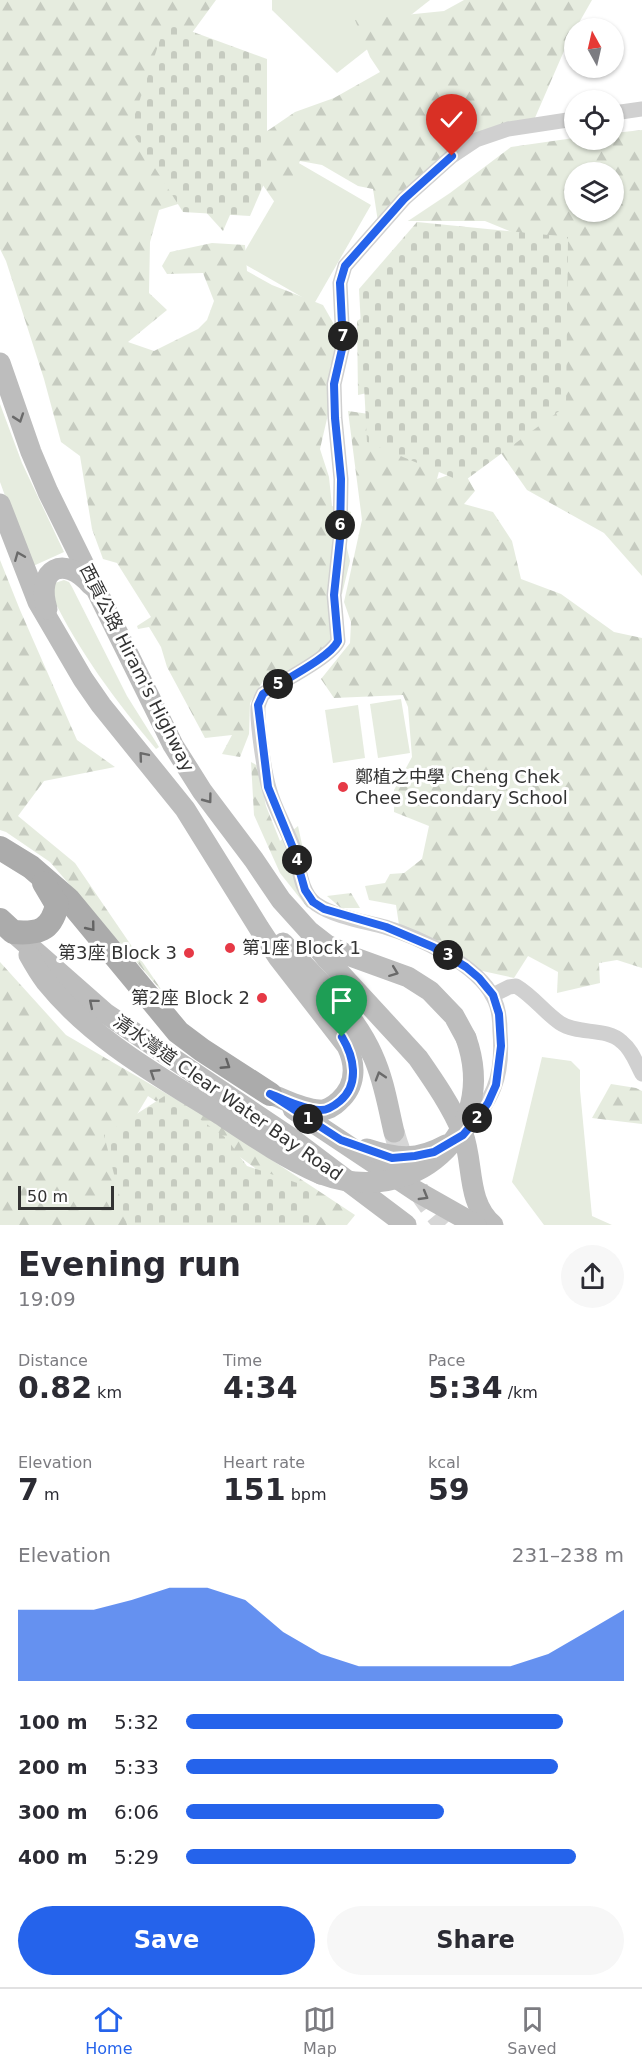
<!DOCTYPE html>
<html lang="en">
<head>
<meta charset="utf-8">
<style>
	:root { --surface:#fff; --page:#f7f7f7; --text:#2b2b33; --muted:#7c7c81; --line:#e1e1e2; --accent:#2563eb }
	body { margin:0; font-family:"DejaVu Sans","Noto Sans TC",sans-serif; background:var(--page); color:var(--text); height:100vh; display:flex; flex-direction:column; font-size:22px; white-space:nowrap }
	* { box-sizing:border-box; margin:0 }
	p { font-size:20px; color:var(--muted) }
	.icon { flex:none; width:33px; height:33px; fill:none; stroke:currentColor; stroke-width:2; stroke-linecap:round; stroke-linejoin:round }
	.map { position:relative; height:1225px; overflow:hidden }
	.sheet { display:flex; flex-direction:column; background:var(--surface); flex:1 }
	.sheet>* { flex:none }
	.needle { width:39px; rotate:352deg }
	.tools { position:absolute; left:564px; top:18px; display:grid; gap:12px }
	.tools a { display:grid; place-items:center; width:60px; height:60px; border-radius:50%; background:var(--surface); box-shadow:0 2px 4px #0004; font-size:30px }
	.scale { position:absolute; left:18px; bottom:15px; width:96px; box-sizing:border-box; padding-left:6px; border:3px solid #333; border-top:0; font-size:16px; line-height:21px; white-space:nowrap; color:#333; -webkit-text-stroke:4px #fff; paint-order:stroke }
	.pin { position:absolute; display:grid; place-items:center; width:51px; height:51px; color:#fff; margin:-62px -26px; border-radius:50% 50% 50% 0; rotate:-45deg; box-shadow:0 0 6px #0007 }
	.pin .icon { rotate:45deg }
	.km { position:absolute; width:30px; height:30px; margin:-15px; border-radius:50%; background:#222; color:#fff; font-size:16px; line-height:30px; text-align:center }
	.round { display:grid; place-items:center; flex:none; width:63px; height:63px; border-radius:32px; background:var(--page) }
	.head { display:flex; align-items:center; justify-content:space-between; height:102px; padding:0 18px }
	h1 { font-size:33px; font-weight:800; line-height:45px }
	.metrics { display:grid; grid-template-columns:repeat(3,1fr); gap:9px; height:102px; padding:6px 18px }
	.metrics div { display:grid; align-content:center }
	.metrics b { font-size:30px; font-weight:800 }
	.metrics small { font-size:16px; font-weight:400 }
	.metrics p { font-size:16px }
	.chart { height:168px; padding:12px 18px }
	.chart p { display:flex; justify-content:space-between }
	.chart svg { width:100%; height:108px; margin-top:6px; fill:var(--accent); opacity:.7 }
	.primary-button { display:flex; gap:12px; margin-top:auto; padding:12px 18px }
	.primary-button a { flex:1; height:69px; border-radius:36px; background:var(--accent); color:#fff; font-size:24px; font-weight:800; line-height:69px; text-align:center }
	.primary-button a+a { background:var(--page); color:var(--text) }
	ul { padding:0 18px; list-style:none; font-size:20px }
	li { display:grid; grid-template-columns:96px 72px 1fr; align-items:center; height:45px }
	li i { height:15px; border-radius:8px; background:var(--accent) }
	.dock { display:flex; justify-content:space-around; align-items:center; height:84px; border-top:2px solid var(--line); background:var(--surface); font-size:16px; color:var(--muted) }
	.dock a { display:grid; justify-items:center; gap:3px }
	.dock .active { color:var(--accent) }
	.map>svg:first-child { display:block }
	.green { fill:#e6ecdf }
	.forest { fill:url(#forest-firs); fill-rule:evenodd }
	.cemetery { fill:url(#cemetery-stones) }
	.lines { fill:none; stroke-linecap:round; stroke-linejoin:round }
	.secondary-tunnel { stroke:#d6d6d6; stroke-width:21; stroke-dasharray:21 10; stroke-linecap:butt }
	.minor { stroke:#d0d0d0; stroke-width:15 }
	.secondary { stroke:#bdbdbd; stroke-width:21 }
	.primary { stroke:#ababab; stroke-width:24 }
	.secondary-bridge { stroke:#bdbdbd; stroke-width:21 }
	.oneway { stroke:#6a6a6a }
	.oneway2 { stroke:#636363 }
	.route-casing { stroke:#fff; stroke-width:12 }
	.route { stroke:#2563eb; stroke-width:8 }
	.poi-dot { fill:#e63946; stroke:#fff; stroke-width:2 }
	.labels { text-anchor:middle; stroke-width:6; stroke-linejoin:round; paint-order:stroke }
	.street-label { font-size:18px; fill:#333; stroke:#fff }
	.poi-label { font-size:18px; fill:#333; stroke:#fff; text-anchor:start }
</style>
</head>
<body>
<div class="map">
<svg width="642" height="1225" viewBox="0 0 642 1225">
	<defs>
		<pattern id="forest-firs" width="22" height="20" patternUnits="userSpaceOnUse" patternTransform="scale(1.5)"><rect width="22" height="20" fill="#e6ecdf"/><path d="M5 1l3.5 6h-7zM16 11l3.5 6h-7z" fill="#c6cbc0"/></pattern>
		<pattern id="cemetery-stones" width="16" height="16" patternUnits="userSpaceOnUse" patternTransform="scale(1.5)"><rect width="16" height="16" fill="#e6ecdf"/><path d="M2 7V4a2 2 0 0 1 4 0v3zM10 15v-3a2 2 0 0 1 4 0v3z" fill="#c6cbc0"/></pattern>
	</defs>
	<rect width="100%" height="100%" fill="#fff"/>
	<g class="green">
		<polygon points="272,0 430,0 337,73 272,10"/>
		<polygon points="297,162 371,205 314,304 239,261"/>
		<polygon points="0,404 22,463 64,552 31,567 0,482"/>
		<path d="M64 580 69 582 72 587 127 696 159 747 156 749C115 700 79 652 51 594L55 583Z"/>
		<polygon points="401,699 410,753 378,758 370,704"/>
		<polygon points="358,705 365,758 333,763 325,710"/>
		<polygon points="542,1057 571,1061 580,1070 580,1090 592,1216 612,1225 544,1225 512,1182"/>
	</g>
	<g class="forest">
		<polygon points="0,0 216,0 186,41 243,185 223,231 194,199 159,210 150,242 149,293 167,310 128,342 154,351 198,329 207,320 214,301 203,273 167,274 162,266 170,252 212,243 245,245 247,271 272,285 323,305 348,349 330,366 329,410 320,449 329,477 332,506 351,512 346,544 350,561 342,594 337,596 329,659 301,677 283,671 279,694 263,681 250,703 249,734 240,757 222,754 232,735 205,738 167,667 161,647 149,627 138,629 137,626 151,617 117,563 103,559 92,529 80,456 61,442 44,379 6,261 0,249"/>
		<polygon points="464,0 592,0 576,28 574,28 534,120 451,156 378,222 373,189 358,186 322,165 300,161 278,207 247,162 245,146 295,112 334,98 380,72 370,57 355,20 444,11"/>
		<path d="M642 130V576L604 533 527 490 496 446 556 250 485 221H408L450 193 511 147 574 138 614 140V133ZM574 172H614V212H574Z"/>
		<polygon points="373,311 448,438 437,479 463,470 475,491 464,504 493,512 512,541 521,579 561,594 614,632 642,638 642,968 617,960 599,963 600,983 557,993 558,972 528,956 514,978 478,970 399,925 396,905 369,900 365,886 385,883 390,874 404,873 422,859 429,826 394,812 394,790 412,757 408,707 403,695 334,698 321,679 350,643 351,622 344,602 362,520 348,411 383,416 390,388 358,395 357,321"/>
		<polygon points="0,560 20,610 77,740 115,767 44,781 18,816 75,863 165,995 50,862 6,832 0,830"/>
		<polygon points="251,762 258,766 266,806 280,841 298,826 306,863 294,864 311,909 307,907 280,873 254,815"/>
		<polygon points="351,893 360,908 341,908 327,896"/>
		<polygon points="0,962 66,1035 210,1119 355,1215 347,1225 288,1225 282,1188 229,1149 148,1096 130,1126 131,1225 0,1225"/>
		<polygon points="611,1084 636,1088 642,1091 642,1124 592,1118"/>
	</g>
	<g class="cemetery">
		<polygon points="166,22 267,59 267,177 250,216 183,212 130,129"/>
		<polygon points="417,222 568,237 566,406 463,482 367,442 359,289"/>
		<polygon points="166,1095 226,1138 247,1166 312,1188 314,1225 127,1225 104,1135"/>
	</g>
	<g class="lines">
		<path class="secondary-tunnel" d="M394 1132C404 1167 420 1199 445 1225"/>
		<g class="minor">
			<polyline points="614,113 642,109"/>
			<path d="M493 995 509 987 516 986C533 996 544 1012 560 1023 578 1035 606 1027 622 1042 632 1050 636 1063 642 1074"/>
			<path d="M463 1135C492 1099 504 1080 500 1032 500 1020 499 1007 493 997 477 964 418 937 385 927 363 921 335 917 316 904 300 893 299 864 293 846 286 827 274 808 269 788 264 771 257 723 258 707 259 702 261 698 263 694 280 682 330 658 338 641L334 595 340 539 341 479 335 418 334 384 343 345 340 283 345 266 404 199 452 156 476 140 508 129 574 119"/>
		</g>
		<g class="secondary">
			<polyline points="0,363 31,452 48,492 173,745 202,791 254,860 281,900 309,931 327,945 350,956 408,977 430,991 454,1016 466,1038"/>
			<path d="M0 504 38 602 83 679 101 705 185 809 259 928 278 957 347 1046C356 1065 356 1086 339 1101 334 1106 326 1111 319 1110 302 1109 286 1100 270 1094"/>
			<path d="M47 609C35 568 64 554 91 585"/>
			<polyline points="13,932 105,1013 288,1136 406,1225"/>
			<path d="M312 941 327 959 418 1058C434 1081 452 1107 463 1134 474 1164 466 1202 493 1225"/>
			<path d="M283 943C315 978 354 1012 373 1056 384 1080 388 1107 394 1132"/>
			<path d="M29 955C34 964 40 974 46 982 92 1039 157 1075 218 1113 251 1135 284 1158 321 1174"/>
			<polyline points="293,1109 416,1191 476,1225"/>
			<path d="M367 1149C397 1159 417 1161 446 1145"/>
		</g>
		<g class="primary">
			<polyline points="0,848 31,867 68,899 178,1032 202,1050 270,1094"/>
			<path d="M0 920 13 932C38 934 51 931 57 905L44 883"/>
		</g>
		<path class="secondary-bridge" d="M321 1174C412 1208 500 1134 466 1038"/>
	</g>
	<defs><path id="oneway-chevron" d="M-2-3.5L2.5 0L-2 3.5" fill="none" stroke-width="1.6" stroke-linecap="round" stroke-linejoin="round" transform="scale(1.5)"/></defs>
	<g class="oneway">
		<use href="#oneway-chevron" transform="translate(19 418) rotate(71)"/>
		<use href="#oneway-chevron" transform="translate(19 556) rotate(-112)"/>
		<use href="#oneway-chevron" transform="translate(143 756) rotate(-130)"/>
		<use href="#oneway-chevron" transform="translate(208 799) rotate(53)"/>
		<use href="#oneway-chevron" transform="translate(394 972) rotate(21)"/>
		<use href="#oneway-chevron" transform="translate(93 1003) rotate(-140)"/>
		<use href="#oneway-chevron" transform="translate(154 1073) rotate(-147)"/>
		<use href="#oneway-chevron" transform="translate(380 1076) rotate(-107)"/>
		<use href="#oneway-chevron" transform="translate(424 1196) rotate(30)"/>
	</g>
	<g class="oneway2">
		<use href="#oneway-chevron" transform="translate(91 927) rotate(51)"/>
		<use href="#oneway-chevron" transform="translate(226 1065) rotate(33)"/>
	</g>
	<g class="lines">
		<g class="route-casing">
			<path id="route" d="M342 1037C354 1057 360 1084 340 1101 334 1106 327 1111 319 1110 302 1109 286 1100 270 1094L341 1140 392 1158 415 1156 434 1152 463 1135 479 1116 488 1103 496 1085 501 1046 499 1014 493 995 479 978 466 967 433 947 386 927 324 909 313 902 305 890 293 848 268 787 258 705 263 694C280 682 330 658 338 641L334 595 340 539 341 479 335 418 334 384 343 345 340 283 345 266 404 199 452 156"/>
		</g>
		<use href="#route" class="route"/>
	</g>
	<g class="poi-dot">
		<circle cx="343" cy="787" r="6"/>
		<circle cx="230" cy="948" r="6"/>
		<circle cx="189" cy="953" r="6"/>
		<circle cx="262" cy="998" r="6"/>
	</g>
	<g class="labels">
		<g class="street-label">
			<text transform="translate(137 668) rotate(63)" y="6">西貢公路 Hiram's Highway</text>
			<text transform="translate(228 1098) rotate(35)" y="6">清水灣道 Clear Water Bay Road</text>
		</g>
		<g class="poi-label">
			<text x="355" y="783">鄭植之中學 Cheng Chek<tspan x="355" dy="21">Chee Secondary School</tspan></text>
			<text x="242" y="954">第1座 Block 1</text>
			<text x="177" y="959" text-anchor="end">第3座 Block 3</text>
			<text x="250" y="1004" text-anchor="end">第2座 Block 2</text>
		</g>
	</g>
</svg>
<div class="tools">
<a><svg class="needle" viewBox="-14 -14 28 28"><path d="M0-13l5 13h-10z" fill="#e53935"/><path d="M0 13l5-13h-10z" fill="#7c7c81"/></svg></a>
<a><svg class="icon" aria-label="locate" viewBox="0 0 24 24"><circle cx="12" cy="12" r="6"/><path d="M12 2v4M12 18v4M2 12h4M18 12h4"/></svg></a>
<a><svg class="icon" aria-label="layers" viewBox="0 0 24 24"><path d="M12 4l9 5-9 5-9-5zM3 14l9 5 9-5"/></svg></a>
</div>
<div class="scale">50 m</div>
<div class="pin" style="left:342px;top:1037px;background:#1e9e55"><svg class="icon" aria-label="arrive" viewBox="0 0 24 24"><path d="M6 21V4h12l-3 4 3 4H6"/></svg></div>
<div class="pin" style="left:452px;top:156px;background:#d93025"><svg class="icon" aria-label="check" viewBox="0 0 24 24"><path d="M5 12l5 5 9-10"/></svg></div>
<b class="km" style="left:308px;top:1119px">1</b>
<b class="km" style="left:477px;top:1118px">2</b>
<b class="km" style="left:448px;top:955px">3</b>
<b class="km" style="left:297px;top:860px">4</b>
<b class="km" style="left:278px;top:684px">5</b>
<b class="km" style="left:340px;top:525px">6</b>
<b class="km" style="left:343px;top:336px">7</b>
</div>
<section class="sheet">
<div class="head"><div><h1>Evening run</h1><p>19:09</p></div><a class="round"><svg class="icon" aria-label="share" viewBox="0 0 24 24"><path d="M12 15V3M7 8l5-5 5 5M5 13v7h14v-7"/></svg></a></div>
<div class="metrics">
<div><p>Distance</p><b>0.82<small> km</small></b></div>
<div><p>Time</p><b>4:34</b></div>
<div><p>Pace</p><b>5:34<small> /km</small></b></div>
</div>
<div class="metrics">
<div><p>Elevation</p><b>7<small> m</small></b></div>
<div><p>Heart rate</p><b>151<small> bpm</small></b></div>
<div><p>kcal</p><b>59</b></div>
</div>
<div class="chart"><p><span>Elevation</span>231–238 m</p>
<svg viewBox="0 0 160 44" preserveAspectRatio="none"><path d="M0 44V15L10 15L20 15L30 11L40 6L50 6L60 11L70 24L80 33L90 38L100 38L110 38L120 38L130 38L140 33L150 24L160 15V44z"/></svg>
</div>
<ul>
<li><b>100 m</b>5:32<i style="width:86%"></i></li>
<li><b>200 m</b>5:33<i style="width:85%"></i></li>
<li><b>300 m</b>6:06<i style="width:59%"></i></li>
<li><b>400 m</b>5:29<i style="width:89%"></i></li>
</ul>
<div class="primary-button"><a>Save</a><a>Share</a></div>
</section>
<nav class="dock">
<a class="active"><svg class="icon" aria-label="home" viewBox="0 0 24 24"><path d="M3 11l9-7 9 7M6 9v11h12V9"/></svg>Home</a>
<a><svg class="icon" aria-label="map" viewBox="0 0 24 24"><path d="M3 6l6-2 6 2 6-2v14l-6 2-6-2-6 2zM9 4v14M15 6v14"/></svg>Map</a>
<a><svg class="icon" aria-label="saved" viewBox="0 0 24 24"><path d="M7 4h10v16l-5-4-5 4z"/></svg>Saved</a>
</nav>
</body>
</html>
